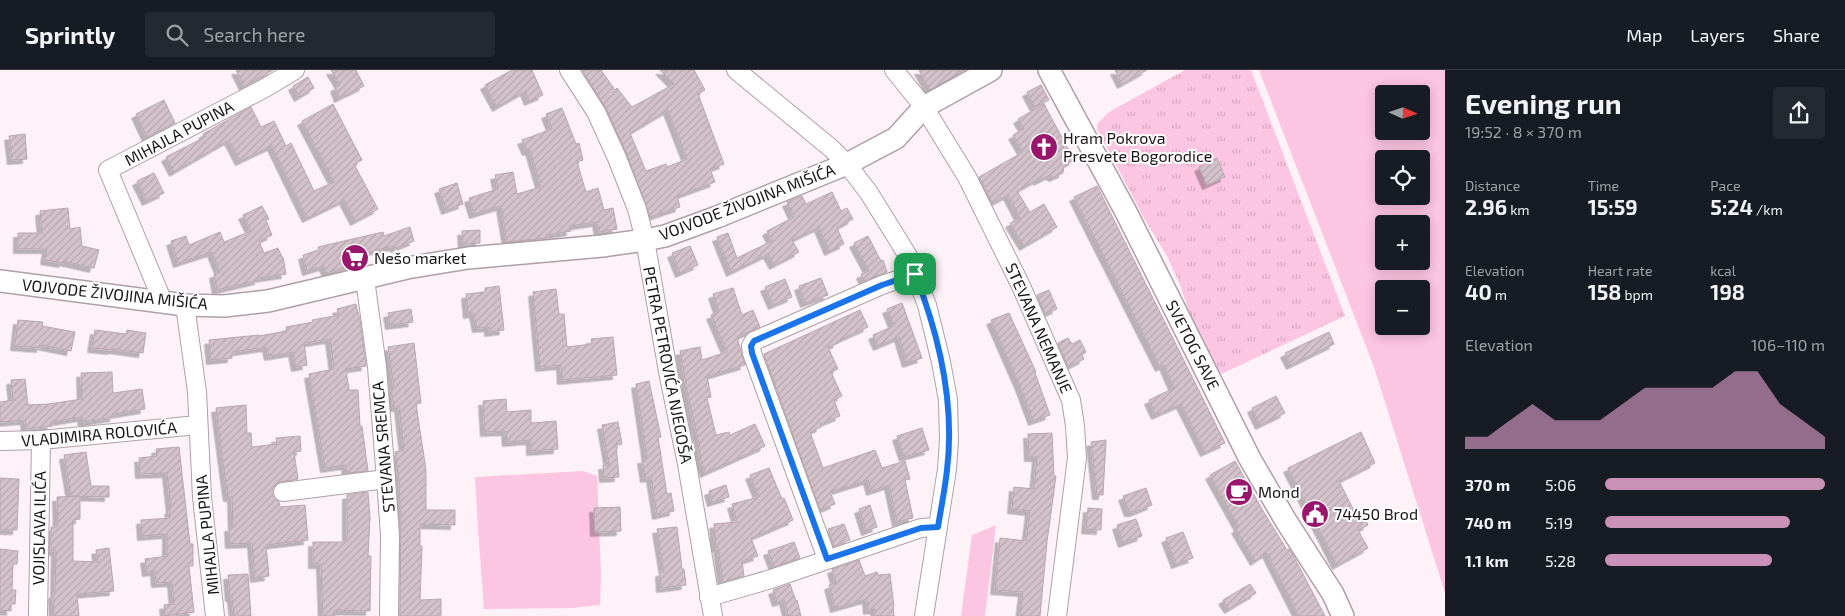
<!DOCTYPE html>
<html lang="en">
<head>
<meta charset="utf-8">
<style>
	:root { --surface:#171b24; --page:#242831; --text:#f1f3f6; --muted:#9ea1a6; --line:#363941; --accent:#c990b8 }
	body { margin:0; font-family:"Exo 2",sans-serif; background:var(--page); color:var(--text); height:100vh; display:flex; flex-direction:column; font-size:19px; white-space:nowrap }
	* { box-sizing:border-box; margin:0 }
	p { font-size:16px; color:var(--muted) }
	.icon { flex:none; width:28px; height:28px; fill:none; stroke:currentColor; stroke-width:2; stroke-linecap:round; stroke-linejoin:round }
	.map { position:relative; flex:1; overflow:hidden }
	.details { display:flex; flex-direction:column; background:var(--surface); width:400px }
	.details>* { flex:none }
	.needle { width:32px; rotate:93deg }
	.fabs { position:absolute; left:1375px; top:15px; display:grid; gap:10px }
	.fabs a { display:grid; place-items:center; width:55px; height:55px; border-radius:5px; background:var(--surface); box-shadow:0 2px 12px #0003; font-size:25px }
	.pin { position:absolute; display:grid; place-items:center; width:42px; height:42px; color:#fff; margin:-21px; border-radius:10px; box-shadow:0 2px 8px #0006 }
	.round { display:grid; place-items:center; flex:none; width:52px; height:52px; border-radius:5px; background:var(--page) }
	.head { display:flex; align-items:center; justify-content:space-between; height:85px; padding:0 20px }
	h1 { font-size:28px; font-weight:700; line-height:38px }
	.figures { display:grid; grid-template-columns:repeat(3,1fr); gap:8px; height:85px; padding:5px 20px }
	.figures div { display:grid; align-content:center }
	.figures b { font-size:21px; font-weight:700 }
	.figures small { font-size:14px; font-weight:400 }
	.figures p { font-size:14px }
	.chart { height:140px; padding:10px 20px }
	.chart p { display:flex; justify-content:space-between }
	.chart svg { width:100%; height:90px; margin-top:5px; fill:var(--accent); opacity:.7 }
	ul { padding:0 20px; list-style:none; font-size:16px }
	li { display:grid; grid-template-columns:80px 60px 1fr; align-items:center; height:38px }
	li i { height:12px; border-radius:6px; background:var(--accent) }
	header { display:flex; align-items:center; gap:30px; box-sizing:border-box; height:70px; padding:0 25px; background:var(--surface); border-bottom:1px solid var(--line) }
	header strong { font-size:24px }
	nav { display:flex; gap:28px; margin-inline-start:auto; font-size:18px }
	.search { width:350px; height:45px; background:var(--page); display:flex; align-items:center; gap:12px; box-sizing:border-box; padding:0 18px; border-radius:5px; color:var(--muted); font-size:19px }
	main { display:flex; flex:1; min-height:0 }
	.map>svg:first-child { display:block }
	.green { fill:#fcc5e2; fill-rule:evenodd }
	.park { fill:url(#park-tufts) }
	.building { fill:url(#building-hatch); stroke:#b9a7b0; fill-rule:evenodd; filter:url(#shadow) }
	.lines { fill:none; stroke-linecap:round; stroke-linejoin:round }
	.minor-casing { stroke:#b09fa7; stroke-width:20 }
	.tertiary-casing { stroke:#b09fa7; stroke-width:24 }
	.minor { stroke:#fff; stroke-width:18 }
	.tertiary { stroke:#fff; stroke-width:21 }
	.route-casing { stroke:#fff; stroke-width:10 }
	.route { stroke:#1a73e8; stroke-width:6 }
	.labels { text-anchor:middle; stroke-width:4; stroke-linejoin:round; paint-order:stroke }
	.street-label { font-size:16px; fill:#1a1317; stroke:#fff }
	.poi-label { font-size:16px; fill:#1a1317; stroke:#fff; text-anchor:start }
</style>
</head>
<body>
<header>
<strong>Sprintly</strong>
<div class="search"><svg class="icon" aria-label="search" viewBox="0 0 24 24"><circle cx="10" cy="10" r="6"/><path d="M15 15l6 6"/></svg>Search here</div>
<nav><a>Map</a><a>Layers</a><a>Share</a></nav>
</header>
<main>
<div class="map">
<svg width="1445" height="546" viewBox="0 0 1445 546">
	<defs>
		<pattern id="park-tufts" width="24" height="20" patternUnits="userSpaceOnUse" patternTransform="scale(1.25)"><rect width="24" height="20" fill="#fcc5e2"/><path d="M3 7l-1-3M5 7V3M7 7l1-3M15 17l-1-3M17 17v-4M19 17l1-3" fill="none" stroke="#d7a8c1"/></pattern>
		<pattern id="building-hatch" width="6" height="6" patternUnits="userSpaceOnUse" patternTransform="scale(1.25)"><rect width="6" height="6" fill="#d4c2cb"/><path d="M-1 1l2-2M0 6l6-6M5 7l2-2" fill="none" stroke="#b5a6ae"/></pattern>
		<filter id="shadow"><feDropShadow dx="-4.5" dy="4.5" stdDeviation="0" flood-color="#0004"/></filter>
	</defs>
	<rect width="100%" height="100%" fill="#fdf2f7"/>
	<g class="green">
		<path d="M1259 0H1445V523L1374 297ZM1384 24H1421V61H1384ZM1384 89H1421V126H1384ZM1384 154H1421V191H1384ZM1384 219H1421V256H1384Z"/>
		<polygon points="583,401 597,406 601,504 600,535 571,538 484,539 478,459 475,407"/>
		<polygon points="996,455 985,546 961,546 972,465"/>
	</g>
	<polygon class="park" points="1185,0 1251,0 1345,246 1219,305 1189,242 1181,217 1167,186 1144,148 1097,59 1098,53 1109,42"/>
	<g class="building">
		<polygon points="236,0 273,0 244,16"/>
		<polygon points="331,0 356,0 364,16 339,28 335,17 340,15"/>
		<polygon points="512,0 532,0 543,25 529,31 525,21 497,37 485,15"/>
		<path d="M582 0H601L615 20 617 18 632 37 674 14 660 0H694L705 20 698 24 724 94 710 99 715 112 677 126 680 137 650 147 627 84 606 38ZM668 40 687 89 667 97 666 94 646 101 630 63Z"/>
		<polygon points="919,0 965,0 930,20"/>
		<polygon points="1115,0 1147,0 1122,14"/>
		<polygon points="308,7 314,18 299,27 293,16"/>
		<polygon points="1041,15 1049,30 1035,37 1027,22"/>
		<polygon points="164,30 175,53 147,67 136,44"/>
		<polygon points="333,34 362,90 354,94 378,139 355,151 344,130 307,148 272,76 240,91 229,70 174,102 166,87 205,67 203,64 251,37 261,57 274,51 286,76 291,73 314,121 334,112 302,51"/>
		<polygon points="1044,34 1074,90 1064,96 1063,103 1054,107 1050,105 1038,111 1038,109 1017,121 1030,142 1044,134 1057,157 1024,176 1010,153 1020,148 1008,125 993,133 979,107 1023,82 1013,65 1024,59 1018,49"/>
		<polygon points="562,38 576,74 579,73 583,90 577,92 586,122 598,118 604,140 613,138 617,159 599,162 597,152 570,156 571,161 547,165 547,168 507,172 501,136 474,144 469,128 498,119 495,105 513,102 517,124 541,117 530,80 527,81 522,70 552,59 546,44"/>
		<polygon points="25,64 27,89 12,90 9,66"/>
		<polygon points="1217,88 1225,107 1207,115 1199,97"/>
		<polygon points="154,103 164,123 147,131 137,111"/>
		<polygon points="457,113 463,134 446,140 439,119"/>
		<polygon points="1097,116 1225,373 1205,382 1181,334 1156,345 1149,330 1174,318 1164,295 1160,297 1074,127"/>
		<polygon points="832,122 841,141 847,138 853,149 837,158 844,174 829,181 819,157 792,170 799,182 774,195 768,184 731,202 717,167 728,163 737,188 772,171 767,161 794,147 787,132 802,126 806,134"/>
		<polygon points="262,136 269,149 266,150 272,165 259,171 264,183 278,178 282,187 283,187 286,204 258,208 259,210 217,220 214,204 220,202 212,182 178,193 171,171 186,166 189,175 220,162 224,172 251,161 243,145"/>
		<polygon points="68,138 70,159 80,157 82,176 99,180 94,198 64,191 63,193 45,190 47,179 18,179 18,163 42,163 40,141"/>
		<polygon points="410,157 414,171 395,178 394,176 364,183 367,189 327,203 324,196 307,201 303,185 319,180 318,177 383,162 384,166"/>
		<polygon points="480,160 480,173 463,174 462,161"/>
		<polygon points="868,166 881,191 883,190 887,202 864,211 861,204 869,201 854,173"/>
		<polygon points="690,176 698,195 680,203 672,183"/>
		<polygon points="821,208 828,225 805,233 799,216"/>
		<polygon points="785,209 792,227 773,235 765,217"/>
		<polygon points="499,216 504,260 489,262 489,257 477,258 474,243 468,244 466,224 485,222 485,218"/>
		<polygon points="733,218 742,245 753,240 760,257 737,267 745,295 707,306 711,327 707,328 716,365 729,362 730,365 755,354 765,376 705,403 703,396 702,396 699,377 700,377 688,326 680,281 700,277 702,290 727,282 711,245 719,242 713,224"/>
		<polygon points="556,219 559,244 564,244 567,277 592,274 591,269 613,267 617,305 562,310 561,295 540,297 533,222"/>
		<polygon points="1049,220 1057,239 1045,244 1037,225"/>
		<polygon points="902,233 922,288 907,293 899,267 878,276 873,265 894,256 887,239"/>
		<polygon points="356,234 360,250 366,296 346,299 349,320 358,320 360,356 362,356 368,401 347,403 346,395 325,398 309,304 334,299 330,269 304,273 307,295 296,297 293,282 269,286 267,277 232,282 232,288 211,290 209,270 259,265 259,266 287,261 286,257 313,252 312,250 339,245 337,239"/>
		<polygon points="411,239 413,252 390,255 388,243"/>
		<polygon points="860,240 868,257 837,271 838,273 828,277 838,299 831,302 842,326 834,330 840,346 820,354 821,357 810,362 823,398 875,380 882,398 905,391 910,409 905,410 913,448 897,452 889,415 871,421 868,410 830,422 835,434 820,440 764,284"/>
		<polygon points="1009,243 1036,302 1035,303 1050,345 1033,351 1020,316 991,250"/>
		<polygon points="18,250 43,252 42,256 75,262 71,281 41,275 41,278 15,276"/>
		<polygon points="95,260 126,264 127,260 146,263 143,283 113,279 112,280 92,278"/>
		<polygon points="1329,262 1334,274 1291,295 1285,283"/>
		<polygon points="1068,268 1072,274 1080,270 1086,282 1082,285 1084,289 1068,297 1058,273"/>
		<polygon points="414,273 421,333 416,334 426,400 426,440 455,440 455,455 420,454 420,476 422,476 420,530 441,529 441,546 400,546 401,436 400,436 399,410 395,382 404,380 399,337 394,337 391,319 394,318 388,277"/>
		<polygon points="112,302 113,323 142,319 145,339 114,344 114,347 83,352 82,347 51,352 52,356 26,359 25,350 0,352 0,332 13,330 11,310 25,309 28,335 49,334 82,329 81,303"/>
		<polygon points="649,311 661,367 658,367 667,424 671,423 674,441 657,445 651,407 645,408 642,389 647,389 636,314"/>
		<polygon points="1276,326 1285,343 1260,355 1252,338"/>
		<polygon points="506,329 507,342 531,340 531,353 556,351 558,379 531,381 531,370 507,372 506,361 485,362 483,331"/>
		<polygon points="246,335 247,363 251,363 252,377 277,374 276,368 300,366 301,381 294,382 298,409 277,413 273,417 272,423 274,428 279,432 280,437 305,435 308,470 266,475 269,506 255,508 252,473 230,474 229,457 233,457 232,427 228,427 225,407 216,338"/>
		<polygon points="618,352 622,374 616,375 619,407 604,408 603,395 609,395 602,355"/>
		<polygon points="922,358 929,380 904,387 897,366"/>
		<polygon points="1361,362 1375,393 1339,411 1357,447 1363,444 1368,455 1358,460 1368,478 1337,495 1288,398"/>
		<polygon points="1052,363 1054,406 1056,406 1047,472 1040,546 1020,546 1023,522 995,520 1000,468 1026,471 1030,441 1012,439 1014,417 1034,419 1037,387 1029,387 1028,364"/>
		<polygon points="1106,370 1103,425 1097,425 1091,372"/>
		<polygon points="179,377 190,474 193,474 193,496 189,496 194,542 165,546 164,535 174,534 172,512 156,513 155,501 147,502 145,489 167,486 167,464 142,466 141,450 170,448 169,440 171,439 167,403 140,404 139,388 157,386 156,379"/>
		<polygon points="86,382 91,416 109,416 109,427 71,426 64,385"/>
		<polygon points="1235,391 1263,441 1287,480 1289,479 1292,483 1325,546 1299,546 1267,483 1255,491 1236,459 1239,457 1210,405"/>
		<polygon points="769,398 782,429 784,428 793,450 751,468 758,486 742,491 744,506 723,512 718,477 716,478 714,454 737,452 732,434 759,427 750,405"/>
		<polygon points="0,408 19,409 17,460 0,460"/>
		<polygon points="726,415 729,427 712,432 709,421"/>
		<polygon points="1146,418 1152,435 1134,442 1129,442 1123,426"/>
		<polygon points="368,422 370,448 368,486 371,486 370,541 335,540 335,546 323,546 321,494 313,494 313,472 347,472 347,425"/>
		<polygon points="80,426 80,449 73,450 73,491 98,492 96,480 109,478 114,521 77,524 79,546 54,546 53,524 55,524 56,481 51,481 51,457 58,457 57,427"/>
		<polygon points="870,435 877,457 866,461 859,439"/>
		<polygon points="620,437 621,461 595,462 594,438"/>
		<polygon points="1088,438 1102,439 1101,460 1086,459"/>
		<polygon points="1136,449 1142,466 1123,473 1117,455"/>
		<polygon points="844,454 850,470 834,476 828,459"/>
		<polygon points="677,457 682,499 684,499 686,515 661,518 660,502 664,502 657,459"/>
		<polygon points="1183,462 1193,488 1176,494 1166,468"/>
		<polygon points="794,472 800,488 774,497 768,481"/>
		<polygon points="0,479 18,481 17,494 13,494 12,520 16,520 15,534 11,534 11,541 0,540"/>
		<polygon points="859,490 865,506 877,502 878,505 890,504 894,537 893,537 894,546 875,546 875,539 868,540 867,529 835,538 829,515 836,513 832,499"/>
		<polygon points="248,504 251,546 234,546 232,527 230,527 228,505"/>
		<polygon points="790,514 796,531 797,530 801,546 788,546 784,530 777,532 773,520"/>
		<polygon points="1250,514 1256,523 1229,539 1223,530"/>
	</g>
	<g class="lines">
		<g class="minor-casing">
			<g id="minor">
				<polyline points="569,0 596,42 617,88 637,139 645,170 669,307 687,394 713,546"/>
				<polyline points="736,0 832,79 847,94 869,123 908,186 927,235 941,292 948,330 949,370 947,399 924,546"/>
				<polyline points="894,0 924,37 967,107 1021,216 1071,330 1075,356 1077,388 1057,546"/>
				<polyline points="365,209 377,297 386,409 390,465 389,546"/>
				<polyline points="163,232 108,100 265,18 295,0"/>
				<polyline points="185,235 197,322 202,427 215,546"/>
				<polyline points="0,371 41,370 198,355"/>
				<polyline points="283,422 386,409"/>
				<polyline points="827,489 752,283 751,276 754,271 882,215 915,204"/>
				<polyline points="709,527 771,509 921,458 938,457"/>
				<polyline points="38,546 41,370"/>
			</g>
		</g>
		<g class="tertiary-casing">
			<g id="tertiary">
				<polyline points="1049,0 1126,142 1250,389 1286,451 1333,524 1343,546"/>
				<polyline points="0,211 185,235 224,236 268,231 407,198 468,188 602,176 645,170 665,166 717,147 847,94 896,68 924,37 991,0"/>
			</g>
		</g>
		<use href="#minor" class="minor"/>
		<use href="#tertiary" class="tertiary"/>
	</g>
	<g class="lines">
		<g class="route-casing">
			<path id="route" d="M915 204C939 265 955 334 947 400 945 419 941 438 938 457L921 458 827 489 752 283 751 276 754 271 882 215Z"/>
		</g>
		<use href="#route" class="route"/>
	</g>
	<defs>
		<g id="church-disc" transform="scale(1.4375)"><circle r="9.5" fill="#98166c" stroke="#fff"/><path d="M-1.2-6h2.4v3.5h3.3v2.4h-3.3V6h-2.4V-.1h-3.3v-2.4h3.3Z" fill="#fff"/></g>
		<g id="supermarket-disc" transform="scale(1.4375)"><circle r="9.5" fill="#98166c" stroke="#fff"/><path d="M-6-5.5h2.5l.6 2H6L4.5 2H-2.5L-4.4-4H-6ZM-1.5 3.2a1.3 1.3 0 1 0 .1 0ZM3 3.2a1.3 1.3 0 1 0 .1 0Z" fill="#fff"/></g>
		<g id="cafe-disc" transform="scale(1.4375)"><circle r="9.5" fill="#98166c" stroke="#fff"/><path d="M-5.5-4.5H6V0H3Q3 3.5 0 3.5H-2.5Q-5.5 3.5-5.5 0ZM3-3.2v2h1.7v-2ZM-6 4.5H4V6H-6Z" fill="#fff"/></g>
		<g id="civic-disc" transform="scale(1.4375)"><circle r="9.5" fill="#98166c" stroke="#fff"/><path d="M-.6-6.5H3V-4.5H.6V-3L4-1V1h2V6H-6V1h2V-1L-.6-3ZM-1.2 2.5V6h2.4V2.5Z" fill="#fff"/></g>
	</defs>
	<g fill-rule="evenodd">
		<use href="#church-disc" x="1044" y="77"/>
		<use href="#supermarket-disc" x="355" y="188"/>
		<use href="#cafe-disc" x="1239" y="422"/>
		<use href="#civic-disc" x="1315" y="444"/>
	</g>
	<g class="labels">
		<g class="street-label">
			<text transform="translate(179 63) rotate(-28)" y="6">MIHAJLA PUPINA</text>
			<text transform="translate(747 132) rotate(-21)" y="6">VOJVODE ŽIVOJINA MIŠIĆA</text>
			<text transform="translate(115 224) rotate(6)" y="6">VOJVODE ŽIVOJINA MIŠIĆA</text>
			<text transform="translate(1039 258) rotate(66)" y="6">STEVANA NEMANJE</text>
			<text transform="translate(1193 275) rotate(63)" y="6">SVETOG SAVE</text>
			<text transform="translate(668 295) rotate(79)" y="6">PETRA PETROVIĆA NJEGOŠA</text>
			<text transform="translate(99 364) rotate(-5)" y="6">VLADIMIRA ROLOVIĆA</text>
			<text transform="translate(383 377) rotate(-95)" y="6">STEVANA SREMCA</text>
			<text transform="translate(39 458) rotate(-89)" y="6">VOJISLAVA ILIĆA</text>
			<text transform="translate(207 465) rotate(-96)" y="6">MIHAJLA PUPINA</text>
		</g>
		<g class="poi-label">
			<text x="1063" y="74">Hram Pokrova<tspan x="1063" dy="18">Presvete Bogorodice</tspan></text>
			<text x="374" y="194">Nešo market</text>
			<text x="1258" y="428">Mond</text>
			<text x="1334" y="450">74450 Brod</text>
		</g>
	</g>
</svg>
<div class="fabs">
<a><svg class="needle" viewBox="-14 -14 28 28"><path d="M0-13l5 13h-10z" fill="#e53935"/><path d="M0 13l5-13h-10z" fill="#9ea1a6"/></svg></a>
<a><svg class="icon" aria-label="locate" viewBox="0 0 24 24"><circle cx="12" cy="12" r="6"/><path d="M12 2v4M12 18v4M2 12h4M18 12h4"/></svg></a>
<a>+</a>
<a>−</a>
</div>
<div class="pin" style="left:915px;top:204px;background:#1e9e55"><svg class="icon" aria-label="arrive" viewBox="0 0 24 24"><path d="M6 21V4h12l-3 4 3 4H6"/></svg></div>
</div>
<section class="details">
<div class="head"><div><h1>Evening run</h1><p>19:52 · 8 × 370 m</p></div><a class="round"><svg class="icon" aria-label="share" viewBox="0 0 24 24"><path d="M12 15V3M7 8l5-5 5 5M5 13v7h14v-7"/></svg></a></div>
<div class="figures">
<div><p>Distance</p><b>2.96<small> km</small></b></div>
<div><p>Time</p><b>15:59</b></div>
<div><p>Pace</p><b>5:24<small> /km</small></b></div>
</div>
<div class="figures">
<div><p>Elevation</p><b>40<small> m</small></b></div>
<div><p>Heart rate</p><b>158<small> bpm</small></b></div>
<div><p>kcal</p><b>198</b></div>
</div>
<div class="chart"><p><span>Elevation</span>106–110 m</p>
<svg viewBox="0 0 160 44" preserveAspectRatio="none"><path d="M0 44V38L10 38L20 30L30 22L40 30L50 30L60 30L70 22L80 14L90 14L100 14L110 14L120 6L130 6L140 22L150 30L160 38V44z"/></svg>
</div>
<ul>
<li><b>370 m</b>5:06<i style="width:100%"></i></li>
<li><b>740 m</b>5:19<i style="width:84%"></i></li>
<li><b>1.1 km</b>5:28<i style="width:76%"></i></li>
</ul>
</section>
</main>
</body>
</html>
